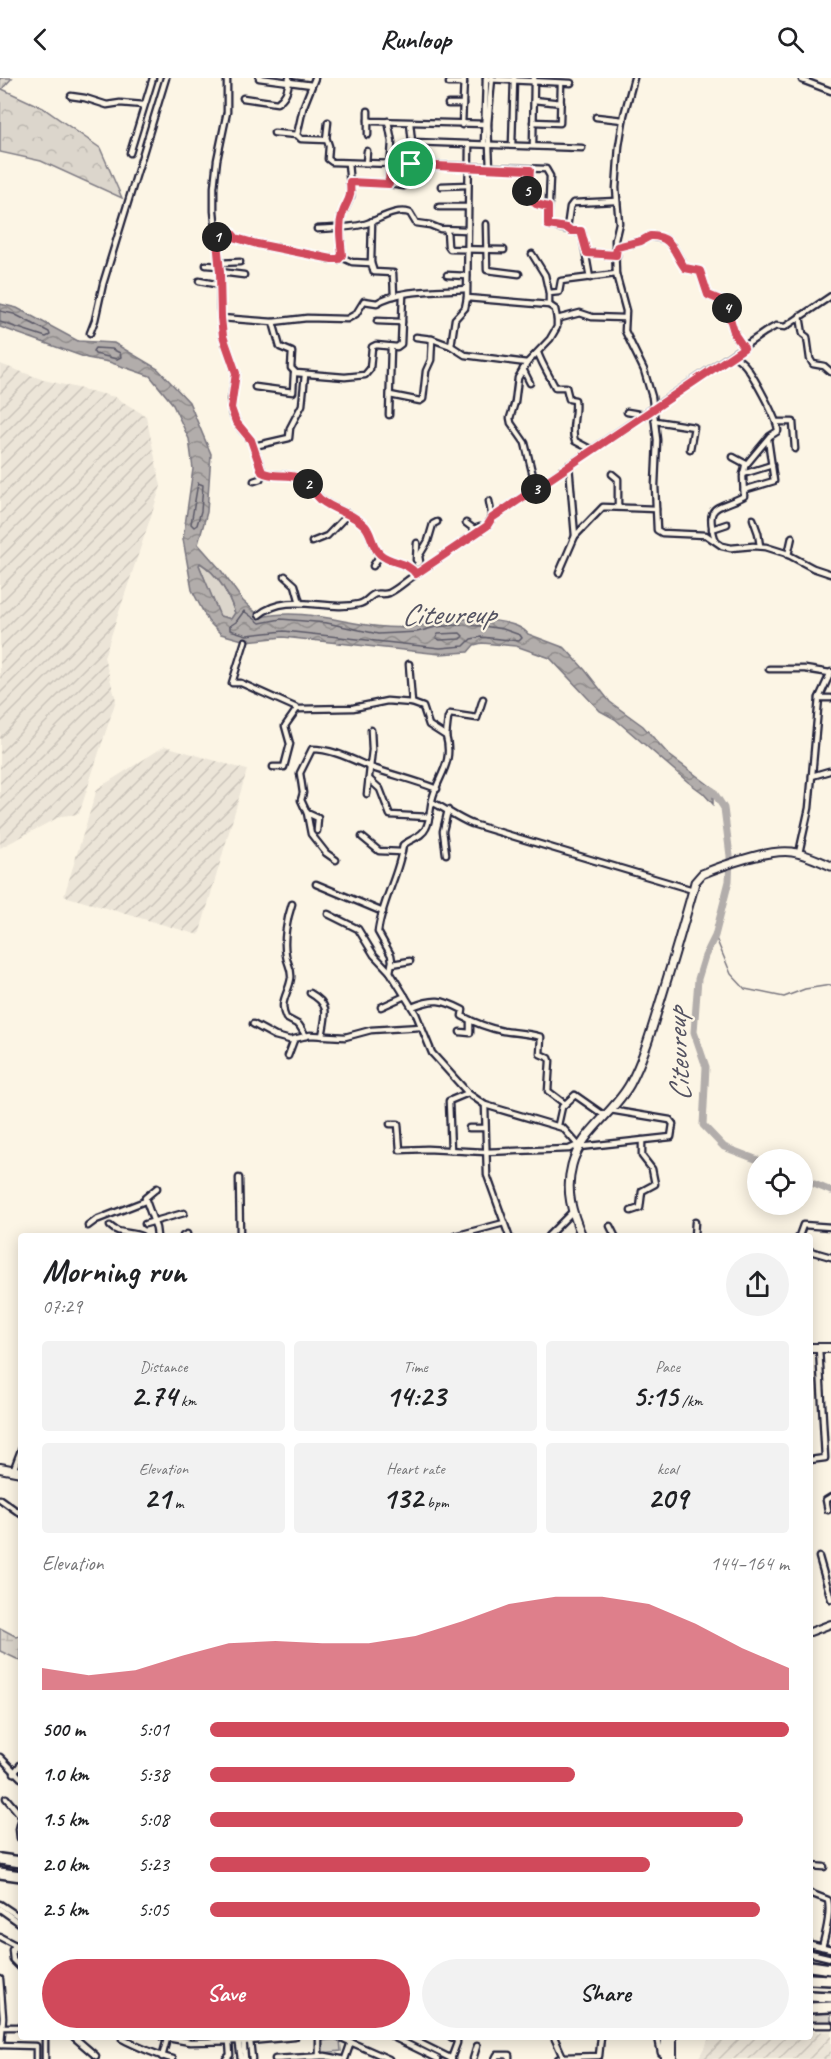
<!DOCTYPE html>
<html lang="en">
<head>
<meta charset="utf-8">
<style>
	:root { --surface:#fff; --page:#f2f2f2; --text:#202124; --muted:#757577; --accent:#d1495b }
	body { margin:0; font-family:Caveat,sans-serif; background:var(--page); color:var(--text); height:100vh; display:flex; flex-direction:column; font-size:22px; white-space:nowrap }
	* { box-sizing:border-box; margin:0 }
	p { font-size:20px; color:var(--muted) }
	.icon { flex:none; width:33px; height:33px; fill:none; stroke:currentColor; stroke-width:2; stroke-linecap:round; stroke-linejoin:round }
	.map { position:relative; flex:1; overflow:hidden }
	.sheet { position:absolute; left:18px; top:1155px; width:795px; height:807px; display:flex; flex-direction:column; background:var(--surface); border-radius:6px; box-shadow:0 3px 15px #0003 }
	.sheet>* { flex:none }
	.fabs { position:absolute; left:747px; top:1071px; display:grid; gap:12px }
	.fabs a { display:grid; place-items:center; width:66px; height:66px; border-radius:50%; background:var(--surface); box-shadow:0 3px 15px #0003; font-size:30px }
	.pin { position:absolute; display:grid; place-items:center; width:51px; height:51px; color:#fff; margin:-26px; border:3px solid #fff; border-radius:50%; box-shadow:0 2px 6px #0007 }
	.km { position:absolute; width:30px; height:30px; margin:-15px; border-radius:50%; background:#222; color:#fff; font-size:16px; line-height:30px; text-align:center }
	.round { display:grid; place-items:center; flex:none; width:63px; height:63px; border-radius:32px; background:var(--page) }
	.headline { display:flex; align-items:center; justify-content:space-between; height:102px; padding:0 24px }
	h1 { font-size:33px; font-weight:800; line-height:45px }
	.figures { display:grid; grid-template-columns:repeat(3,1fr); gap:9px; height:102px; padding:6px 24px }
	.figures div { display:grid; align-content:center; border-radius:6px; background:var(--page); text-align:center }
	.figures b { font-size:30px; font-weight:800 }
	.figures small { font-size:16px; font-weight:400 }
	.figures p { font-size:16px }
	.chart { height:168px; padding:12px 24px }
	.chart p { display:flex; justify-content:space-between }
	.chart svg { width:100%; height:108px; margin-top:6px; fill:var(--accent); opacity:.7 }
	.primary-button { display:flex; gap:12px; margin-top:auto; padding:12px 24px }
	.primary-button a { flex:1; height:69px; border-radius:36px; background:var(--accent); color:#fff; font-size:24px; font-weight:800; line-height:69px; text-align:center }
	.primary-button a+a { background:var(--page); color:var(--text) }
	ul { padding:0 24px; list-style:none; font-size:20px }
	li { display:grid; grid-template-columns:96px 72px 1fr; align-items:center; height:45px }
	li i { height:15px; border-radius:8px; background:var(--accent) }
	header { display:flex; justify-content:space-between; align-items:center; height:78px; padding:0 24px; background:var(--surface); font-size:27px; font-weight:800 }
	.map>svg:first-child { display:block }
	.industrial { fill:url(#industrial-furrows) }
	.green { fill:#dcd6cc; stroke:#7f7c84; stroke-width:1.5 }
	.forest { fill:url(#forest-crowns); stroke:#7f7c84; stroke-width:1.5 }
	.wetland { fill:url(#wetland-marsh); stroke:#7f7c84; stroke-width:1.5 }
	.water { fill:url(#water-waves); stroke:#78757e; stroke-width:1.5; fill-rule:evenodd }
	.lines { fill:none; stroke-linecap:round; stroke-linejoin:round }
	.shore { stroke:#5c5a68; stroke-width:1.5 }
	.stream { stroke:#78757e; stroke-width:1.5 }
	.river { stroke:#b2adab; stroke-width:7 }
	.minor-casing { stroke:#22223b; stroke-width:9 }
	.tertiary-casing { stroke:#22223b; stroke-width:10 }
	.secondary-casing { stroke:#22223b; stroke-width:11 }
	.primary-casing { stroke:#22223b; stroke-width:12 }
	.motorway-casing { stroke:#22223b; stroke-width:14 }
	.minor { stroke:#fcf5e5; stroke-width:4.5 }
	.tertiary { stroke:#fcf5e5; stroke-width:6 }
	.secondary { stroke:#fcf5e5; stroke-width:7 }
	.primary { stroke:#fcf5e5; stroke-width:8 }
	.motorway { stroke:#fcf5e5; stroke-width:9 }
	.route-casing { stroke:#fff; stroke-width:12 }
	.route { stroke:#d1495b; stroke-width:8 }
	.labels { text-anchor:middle; stroke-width:4.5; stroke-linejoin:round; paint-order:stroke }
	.water-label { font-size:30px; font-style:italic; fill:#545362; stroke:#fcf5e5 }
</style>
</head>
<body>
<header><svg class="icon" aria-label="back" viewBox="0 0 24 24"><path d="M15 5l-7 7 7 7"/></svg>Runloop<svg class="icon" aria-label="search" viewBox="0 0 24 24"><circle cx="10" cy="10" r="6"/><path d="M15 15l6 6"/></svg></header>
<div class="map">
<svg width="831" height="1981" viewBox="0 0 831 1981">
	<defs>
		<pattern id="industrial-furrows" width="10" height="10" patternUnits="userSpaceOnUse" patternTransform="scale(1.5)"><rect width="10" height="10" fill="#ece5d8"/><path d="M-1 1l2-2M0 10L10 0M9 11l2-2" fill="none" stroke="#cac4ba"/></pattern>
		<pattern id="forest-crowns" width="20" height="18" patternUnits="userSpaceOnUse" patternTransform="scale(1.5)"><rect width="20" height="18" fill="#dcd6cc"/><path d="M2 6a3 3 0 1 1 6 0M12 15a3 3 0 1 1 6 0" fill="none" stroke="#bcb7b0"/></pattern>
		<pattern id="wetland-marsh" width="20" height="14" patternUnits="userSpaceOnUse" patternTransform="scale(1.5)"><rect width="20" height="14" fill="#dcd6cc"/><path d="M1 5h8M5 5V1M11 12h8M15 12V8" fill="none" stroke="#bcb7b0"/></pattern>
		<pattern id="water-waves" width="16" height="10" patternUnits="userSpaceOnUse" patternTransform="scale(1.5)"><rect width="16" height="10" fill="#b2adab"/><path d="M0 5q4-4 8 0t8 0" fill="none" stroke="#908c8c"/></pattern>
	</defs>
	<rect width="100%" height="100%" fill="#fcf5e5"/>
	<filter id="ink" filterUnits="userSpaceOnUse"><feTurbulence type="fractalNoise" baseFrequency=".0167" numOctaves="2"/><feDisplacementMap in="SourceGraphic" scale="12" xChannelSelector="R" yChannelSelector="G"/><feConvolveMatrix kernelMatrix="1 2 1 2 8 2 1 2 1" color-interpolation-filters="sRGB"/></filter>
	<g filter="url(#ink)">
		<g class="industrial">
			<polygon points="0,286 44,302 115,319 146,338 161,408 104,579 116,622 79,736 61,738 0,770"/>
			<polygon points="165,668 247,692 199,857 64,818 97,711"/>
			<polygon points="831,1953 831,1981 698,1981 710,1959 810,1959 810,1954"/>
		</g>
		<g class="green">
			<path d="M201 485C219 497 228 515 235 535L231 541 219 538 199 487Z"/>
			<polygon points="810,1876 831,1881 831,1902 810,1901"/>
			<polygon points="810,1917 831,1919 831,1947 810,1947"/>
			<polygon points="340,1961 341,1973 322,1975 321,1963"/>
		</g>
		<polygon class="forest" points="0,0 12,0 2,11 43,30 100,70 122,120 41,83 0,74"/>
		<polygon class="wetland" points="0,1550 17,1559 21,1557 21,1583 0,1573"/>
		<path class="water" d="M0 226 17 230 78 263 114 265 158 291 189 324 211 376 207 434 198 466 220 491 243 523 261 539C314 527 363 556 416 548 422 548 428 545 434 543 454 539 516 539 528 556L565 570 585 592 610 624 643 648 669 677 713 710V726L703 715 688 704 615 641 600 633 550 580 516 568 482 565 474 567 468 574 440 576 283 559 246 563 221 556 208 543 192 512 183 461 193 391 189 361 172 325 150 298 109 284 87 280 0 249ZM200 485C219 497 228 515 235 535L231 541 220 538 199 487Z"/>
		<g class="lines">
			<g class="shore">
				<polyline points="0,233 14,236 49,254 50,257 46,259 0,244"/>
				<polygon points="95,270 112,271 120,275 121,279 117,281 95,276 93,273"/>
				<polygon points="198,405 203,407 201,433 197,447 194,449 191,446"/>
				<polygon points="244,533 260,545 281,541 327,545 378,556 417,554 436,549 457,547 483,548 503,551 520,557 522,560 519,563 481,559 471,561 464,568 440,570 284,553 247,557 230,552 230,548 236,544"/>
				<polygon points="460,555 463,558 460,561 440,562 436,560 438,556"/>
			</g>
			<polyline class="stream" points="715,858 731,896 745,911 784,919 805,911 831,907"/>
			<g class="river">
				<polyline points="707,710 713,713 724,730 730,778 729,803 715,858 705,878 698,901 694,954 706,989 703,1047 724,1069 758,1082"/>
				<polyline points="802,1101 831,1113"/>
			</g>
			<g class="minor-casing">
				<g id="minor">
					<path d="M227 0V34L217 82 214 109V133L220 194V230L223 258 236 295 231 324 232 336 241 351 251 362 263 395C275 399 288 395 299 400 310 405 314 415 322 422 334 432 351 434 362 445 372 454 371 469 380 476 391 486 407 483 416 496L487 448 492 440 765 254 776 248 785 249 831 218"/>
					<polyline points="259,0 312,7"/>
					<polyline points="315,0 303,30 297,57 301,61 327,62 329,68 328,81 332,84 546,91 550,98 548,147 582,155 590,200"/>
					<polyline points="634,0 624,37 619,68 616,110 619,145 615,162 616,196 626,233 625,253 644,292 652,319 657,362 655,407 657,452 662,455 706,457 722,468 731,470 753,468 766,469 785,475 813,490 831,496"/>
					<polyline points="486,1 571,5"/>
					<polyline points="802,2 831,13"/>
					<polyline points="449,5 464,5"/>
					<polyline points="71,18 85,20 107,27 120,25 144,27"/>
					<path d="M243 20 277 25C286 19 289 11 289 0"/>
					<polyline points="534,22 561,25"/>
					<polyline points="448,26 463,26"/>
					<polyline points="368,33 368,42 371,43 488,46"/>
					<polyline points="596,39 623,42"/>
					<polyline points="368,42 368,57"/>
					<polyline points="533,44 560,45 561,5"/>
					<polyline points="410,45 412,64 411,86"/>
					<polyline points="462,47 464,0"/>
					<polyline points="274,55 297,57"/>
					<polyline points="326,62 328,44"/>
					<polyline points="412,64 582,70"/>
					<polyline points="469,66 467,220 549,227 555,231 557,241 580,235 592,239 624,240"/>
					<polyline points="484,66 486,0"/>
					<polyline points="512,67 514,0"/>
					<polyline points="533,67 534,0"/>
					<polyline points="130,75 153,0"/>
					<polyline points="366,85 367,73"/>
					<polyline points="490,90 488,46 492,0"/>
					<polyline points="530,92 528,117 536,126 548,129"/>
					<polyline points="350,104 389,106 392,64 388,43"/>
					<polyline points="389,106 404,108"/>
					<polyline points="441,108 468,107"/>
					<polyline points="439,129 468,129"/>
					<polyline points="486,146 487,192 519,196"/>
					<polyline points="567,150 570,129 573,125 616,123"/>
					<path d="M317 151C333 150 350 150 365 146 379 142 395 130 410 135L416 145 430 147 440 151 467 152"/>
					<polyline points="447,152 448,168 450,171 504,172"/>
					<polyline points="216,153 230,153 236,160 257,166 332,181 339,181 342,177 340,149 342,137 351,118 348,85"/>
					<polyline points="617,169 641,163 650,158 665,161 673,169 685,190 700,193 708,217 725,224 735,257 744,270"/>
					<polyline points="587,175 617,177"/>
					<polyline points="532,176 545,197 549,215"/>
					<polyline points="341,179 352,184 371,185 374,194 393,195 394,218"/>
					<polyline points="219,185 240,184"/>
					<polyline points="371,185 372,143"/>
					<polyline points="206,187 219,188"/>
					<polyline points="220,194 244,197"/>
					<polyline points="447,197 467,198"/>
					<polyline points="199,203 220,207"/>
					<polyline points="549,227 549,215 559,214 561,203 616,196"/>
					<polyline points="800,238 803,256 807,259 810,281 813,286 824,288 831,294"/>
					<polyline points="221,240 273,244 280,269 292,274 291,290 296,295 345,299 365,297 370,291 372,269 376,267 397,269 401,266 403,217"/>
					<polyline points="377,243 402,244"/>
					<path d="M273 244 307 240 347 241 356 236 364 223 377 225C398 211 441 213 466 211"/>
					<polyline points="90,255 95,242 103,206 166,0"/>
					<polyline points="416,259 432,261 451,268 465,277 527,285"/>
					<polyline points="451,268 455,241 465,230 467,220"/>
					<path d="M538 275C543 288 549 297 555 309H566L569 321 575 322C577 336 570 350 575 363L592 372"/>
					<polyline points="523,291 530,305"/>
					<polyline points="255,309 293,314 294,295"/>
					<polyline points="390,317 420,323 423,321 426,293 431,282 432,261"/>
					<polyline points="627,334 645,337"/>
					<polyline points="389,337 391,269"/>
					<polyline points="655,343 694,349 690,371"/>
					<polyline points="777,344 793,344 795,371"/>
					<polyline points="254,368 289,360 290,350 302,327 305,297"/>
					<polyline points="733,379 746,386"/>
					<polyline points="612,396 618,401 618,429"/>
					<polyline points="743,396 772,387"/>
					<polyline points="254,403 260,401 263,395"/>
					<polyline points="536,410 525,365 511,345 510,340 515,324 518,300 527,285 550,261 557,249 557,241"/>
					<polyline points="744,412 774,403 768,361"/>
					<polyline points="489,423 492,440"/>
					<polyline points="753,441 758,455 760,468"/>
					<polyline points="466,445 474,451 480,449"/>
					<polyline points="712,451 727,446"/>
					<polyline points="575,458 603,429 656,431"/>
					<path d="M715 461C704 424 718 432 744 418L743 399 745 388 770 358 778 353C778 342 752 295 744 286 741 283 737 280 733 277"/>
					<polyline points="312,464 327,458 348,436"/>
					<polyline points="788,477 792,459"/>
					<polyline points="416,482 417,465"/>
					<polyline points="417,486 420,484 419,478 428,463 433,446 437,444"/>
					<polyline points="373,488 380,477"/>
					<polyline points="559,495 575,458 569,387"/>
					<polyline points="285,498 295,507 300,525"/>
					<path d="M259 537C288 513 326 534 359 526 366 525 369 518 375 516 379 515 384 517 389 515 398 511 407 502 416 496"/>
					<path d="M245 563 232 605H241L299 631 353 630 387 623 412 625 423 629 429 647 446 658C454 686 438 697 432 722 430 731 430 743 426 750 422 759 410 761 403 767 399 797 381 825 378 854L391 877 392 883 390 894 416 936 432 975 468 1015 485 1027 563 1050 580 1069 671 1059 673 1046 670 1042 610 1032"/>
					<polyline points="409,586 412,625"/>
					<polyline points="769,591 805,591 830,595"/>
					<polyline points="819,620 831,620"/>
					<polyline points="446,658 448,640 450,636 477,640 483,621"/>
					<polyline points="273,689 284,689 290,666 285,648 297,631"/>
					<polyline points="812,698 829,693"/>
					<polyline points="369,701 380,711 390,737 429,739"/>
					<polyline points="367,716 372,672 371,652"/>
					<path d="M432 724C446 731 457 740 472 746L693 812"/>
					<polyline points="307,735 318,740 317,753"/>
					<polyline points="362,759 379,773 402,774"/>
					<polyline points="799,775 809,730 819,620 831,594"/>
					<polyline points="446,776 443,753 448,732"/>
					<path d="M336 782 326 775 311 756 307 735 301 722 303 715 300 695 312 671C332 671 351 681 370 689 392 697 415 702 437 711"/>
					<polyline points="316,806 383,834"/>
					<path d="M292 826C287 841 283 862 286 877 287 886 292 890 291 900 289 915 278 924 286 940L299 947 306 958"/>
					<polyline points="328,836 358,851 374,877 390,894"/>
					<polyline points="392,886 410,883"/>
					<path d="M310 915C331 927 326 936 322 958"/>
					<polyline points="381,929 405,918"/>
					<path d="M412 929C434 920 442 921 463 932L462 938C475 945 489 950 503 953 516 955 528 955 541 959L540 976 549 980 550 983 548 1013 565 1026"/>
					<polyline points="253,946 275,958 290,962 310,957 345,959 371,952 421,949"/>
					<polyline points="460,954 470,955 470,942"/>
					<polyline points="288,978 294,962"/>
					<polyline points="485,1027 487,1097 509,1158"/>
					<polyline points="390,1046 398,1046 400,1072 427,1071 485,1074 569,1071 578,1067"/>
					<polyline points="558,1047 562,1029 575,1017 605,1038"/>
					<polyline points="469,1050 485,1050"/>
					<polyline points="451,1072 449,1023 468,1015"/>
					<polyline points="239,1100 240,1158"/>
					<polyline points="631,1133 640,1130 642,1113 655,1106 652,1091 642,1078 642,1062"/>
					<polyline points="145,1146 184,1135"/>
					<polyline points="88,1148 96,1142 145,1123"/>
					<path d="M110 1148C119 1157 130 1153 141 1158"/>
					<polyline points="610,1148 615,1158"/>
					<polyline points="157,1158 156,1150 145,1120 157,1110"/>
					<polyline points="183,1158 187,1156"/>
					<polyline points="455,1158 504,1145"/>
					<polyline points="548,1158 572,1134"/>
					<polyline points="694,1158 695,1144"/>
					<polyline points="799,1158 803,1147 831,1149"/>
					<polyline points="810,1173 831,1179"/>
					<polyline points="21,1353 21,1357"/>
					<polyline points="810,1382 825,1380 819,1270"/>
					<polyline points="13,1393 21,1372"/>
					<polyline points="0,1421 21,1436"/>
					<polyline points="828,1432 826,1422 831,1419"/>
					<polyline points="819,1479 831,1521"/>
					<polyline points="0,1679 21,1700"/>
					<polyline points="14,1695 21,1686"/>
					<polyline points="6,1720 21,1738"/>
					<polyline points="20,1760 19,1751 21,1743"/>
					<polyline points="810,1788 824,1789"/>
					<path d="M810 1815 828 1822C831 1835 826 1855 822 1869"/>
					<polyline points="0,1826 21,1840"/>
					<polyline points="0,1831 21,1846"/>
					<polyline points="0,1859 21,1870"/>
					<polyline points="810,1866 831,1871"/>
					<polyline points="16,1867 12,1872 13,1882 21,1890"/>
					<polyline points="810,1875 831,1880"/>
					<polyline points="0,1901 3,1939 1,1967"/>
					<polyline points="810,1947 831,1947"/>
					<polyline points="3,1949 21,1949"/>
					<polyline points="45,1959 45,1981"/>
					<polyline points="74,1959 96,1978"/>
					<path d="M123 1959 122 1961C139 1969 155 1977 173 1981"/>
					<polyline points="162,1959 190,1964 239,1963"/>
					<polyline points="238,1959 241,1981"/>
					<polyline points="243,1959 245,1981"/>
					<polyline points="319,1959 319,1978"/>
					<polyline points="339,1959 389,1981"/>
					<polyline points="393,1959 438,1981"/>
					<polyline points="408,1959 452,1981"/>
					<polyline points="554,1959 563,1979"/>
					<polyline points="658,1959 661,1975 665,1978"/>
					<polyline points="250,1963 295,1959"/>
					<polyline points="243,1964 250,1963 252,1981"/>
					<polyline points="0,1967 36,1968 36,1981"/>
					<polyline points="162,1979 167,1961"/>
					<polyline points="226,1981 230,1977 229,1963"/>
					<polyline points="275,1981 325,1978 341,1981"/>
					<polyline points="345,1981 351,1964"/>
					<polyline points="451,1981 457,1965 457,1962 451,1959"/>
					<polyline points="473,1981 477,1968"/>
					<polyline points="495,1981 497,1977 509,1977 509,1981"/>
					<polyline points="558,1981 563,1979 599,1978 601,1959"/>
				</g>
			</g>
			<g class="tertiary-casing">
				<polyline id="tertiary" points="810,1554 831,1546"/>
			</g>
			<g class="secondary-casing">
				<path id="secondary" d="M582 1158C572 1135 565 1113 572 1087 580 1055 614 1035 630 1006 644 980 652 950 661 921 672 885 683 848 693 812L695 804 702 796C724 787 768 771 792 774 805 776 818 782 831 788"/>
			</g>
			<g class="primary-casing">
				<g id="primary">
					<polyline points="810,1270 831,1270"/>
					<polyline points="0,1390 21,1394"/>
					<polyline points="666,1981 666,1959"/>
					<polyline points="672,1981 672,1959"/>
				</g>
			</g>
			<g class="motorway-casing">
				<g id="motorway">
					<polyline points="0,1781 21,1784"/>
					<polyline points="0,1795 21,1798"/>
					<polyline points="810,1888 831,1891"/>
					<polyline points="810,1901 831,1902"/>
					<polyline points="810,1918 831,1919"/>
					<polyline points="810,1930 831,1929"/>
					<polyline points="665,1959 666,1961"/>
				</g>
			</g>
			<use href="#minor" class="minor"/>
			<use href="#tertiary" class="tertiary"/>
			<use href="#secondary" class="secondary"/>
			<use href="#primary" class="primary"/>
			<use href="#motorway" class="motorway"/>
		</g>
	</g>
	<g class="lines" filter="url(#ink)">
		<g class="route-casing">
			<path id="route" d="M390 86 530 92 528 117 536 126 548 129V147L567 150 571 153H581L587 175 616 177 617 169 641 163 650 158C673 157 674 176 685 190L700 193 708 217 725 224 735 257 744 270 492 440 487 448 416 496C407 483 391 486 380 476 372 469 372 456 365 448 353 435 335 433 321 422 314 416 311 407 303 402 290 394 275 401 262 394L251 362 236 344 231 330 236 295 223 258 221 240 220 194 216 153H230L236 160 257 166 332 181H339L342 177C341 164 338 150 342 137 347 121 352 123 350 104L389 106Z"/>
		</g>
		<use href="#route" class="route"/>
	</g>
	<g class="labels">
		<g class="water-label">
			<text transform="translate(448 536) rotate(-1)" y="10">Citeureup</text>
			<text transform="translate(678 977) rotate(-93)" y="10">Citeureup</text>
		</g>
	</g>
</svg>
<div class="fabs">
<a><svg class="icon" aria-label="locate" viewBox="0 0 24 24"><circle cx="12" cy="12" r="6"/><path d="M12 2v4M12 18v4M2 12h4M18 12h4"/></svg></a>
</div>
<div class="pin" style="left:411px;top:86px;background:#1e9e55"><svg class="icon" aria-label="arrive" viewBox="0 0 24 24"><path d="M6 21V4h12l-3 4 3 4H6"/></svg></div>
<b class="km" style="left:217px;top:159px">1</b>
<b class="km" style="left:308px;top:406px">2</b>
<b class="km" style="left:536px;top:411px">3</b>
<b class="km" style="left:727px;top:230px">4</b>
<b class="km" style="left:527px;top:113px">5</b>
<section class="sheet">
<div class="headline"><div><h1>Morning run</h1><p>07:29</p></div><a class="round"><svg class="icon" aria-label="share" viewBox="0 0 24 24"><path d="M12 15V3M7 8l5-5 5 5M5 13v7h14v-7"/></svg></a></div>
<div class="figures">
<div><p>Distance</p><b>2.74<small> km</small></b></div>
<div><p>Time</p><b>14:23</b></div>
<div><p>Pace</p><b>5:15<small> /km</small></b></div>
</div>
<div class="figures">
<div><p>Elevation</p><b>21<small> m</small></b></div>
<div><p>Heart rate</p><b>132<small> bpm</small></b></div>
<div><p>kcal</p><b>209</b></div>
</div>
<div class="chart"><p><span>Elevation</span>144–164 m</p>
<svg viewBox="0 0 160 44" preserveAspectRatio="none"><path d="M0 44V35L10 38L20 36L30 30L40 25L50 24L60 25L70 25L80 22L90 16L100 9L110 6L120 6L130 9L140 17L150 27L160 35V44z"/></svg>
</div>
<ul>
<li><b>500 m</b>5:01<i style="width:100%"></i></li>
<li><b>1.0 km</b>5:38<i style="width:63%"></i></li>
<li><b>1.5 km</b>5:08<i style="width:92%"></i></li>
<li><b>2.0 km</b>5:23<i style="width:76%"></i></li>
<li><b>2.5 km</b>5:05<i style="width:95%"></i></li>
</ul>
<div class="primary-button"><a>Save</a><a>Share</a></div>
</section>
</div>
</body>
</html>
